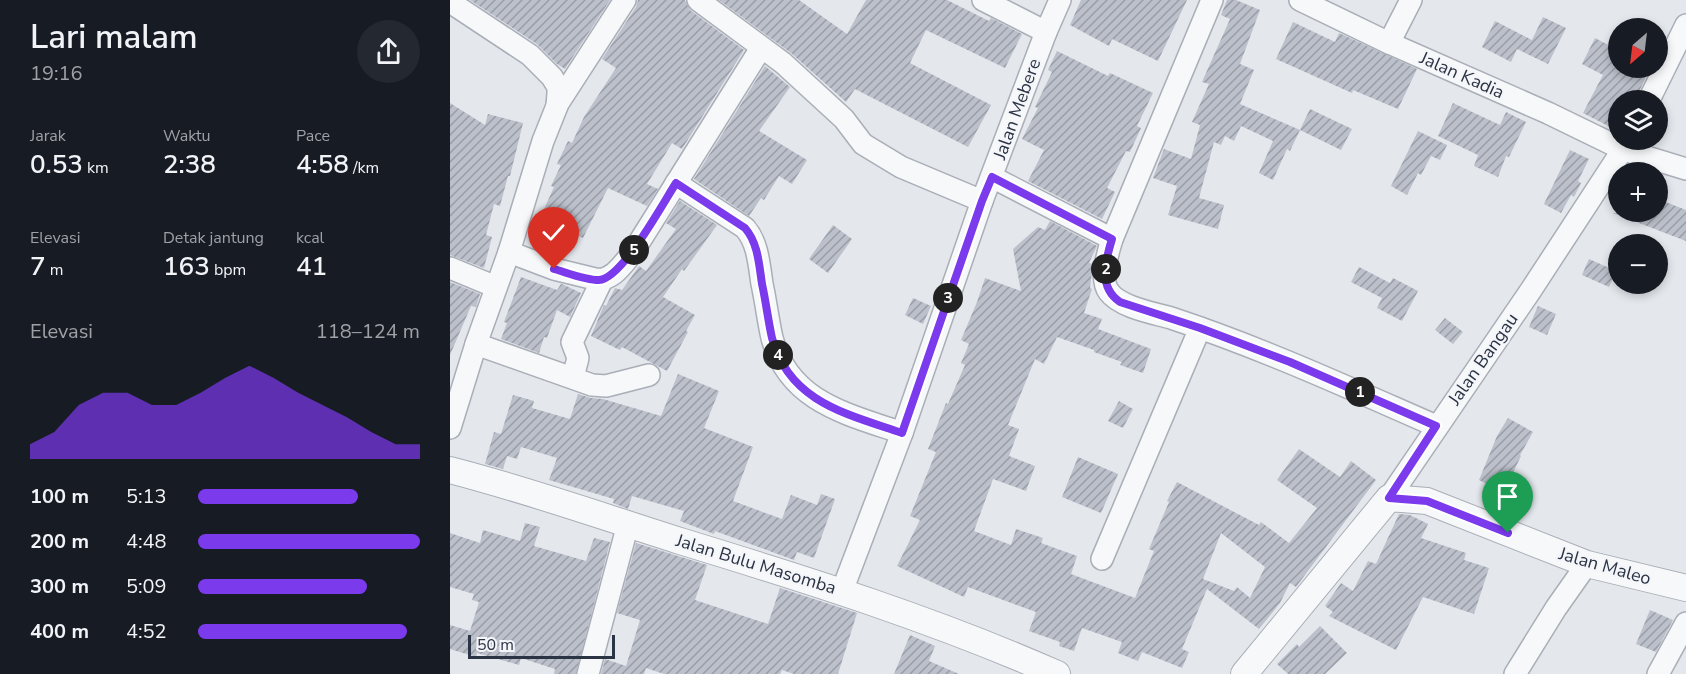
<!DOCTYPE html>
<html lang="id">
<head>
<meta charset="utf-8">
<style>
	:root { --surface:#171b24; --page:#242831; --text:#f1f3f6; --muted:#9ea1a6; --accent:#7c3aed }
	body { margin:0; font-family:"Nunito Sans",sans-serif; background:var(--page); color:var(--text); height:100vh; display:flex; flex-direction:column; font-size:22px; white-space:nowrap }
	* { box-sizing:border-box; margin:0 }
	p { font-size:20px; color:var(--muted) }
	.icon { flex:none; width:33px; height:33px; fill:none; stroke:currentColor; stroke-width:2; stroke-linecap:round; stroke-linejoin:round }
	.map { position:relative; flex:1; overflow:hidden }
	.drawer { display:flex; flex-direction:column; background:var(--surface); width:450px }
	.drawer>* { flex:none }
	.needle { width:39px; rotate:208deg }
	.buttons { position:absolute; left:1158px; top:18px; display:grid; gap:12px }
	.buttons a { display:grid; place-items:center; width:60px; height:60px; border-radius:50%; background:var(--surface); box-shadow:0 3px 9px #0003; font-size:30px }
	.scale { position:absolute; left:18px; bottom:15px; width:147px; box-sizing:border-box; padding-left:6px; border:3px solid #2b3445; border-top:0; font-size:16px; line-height:21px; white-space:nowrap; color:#2b3445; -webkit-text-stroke:4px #f4f6f9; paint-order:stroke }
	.pin { position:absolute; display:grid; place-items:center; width:51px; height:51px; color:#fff; margin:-62px -26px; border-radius:50% 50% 50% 0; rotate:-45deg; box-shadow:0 0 6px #0007 }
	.pin .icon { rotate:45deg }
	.km { position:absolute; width:30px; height:30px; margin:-15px; border-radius:50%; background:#222; color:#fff; font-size:16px; line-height:30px; text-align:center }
	.round { display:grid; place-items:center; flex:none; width:63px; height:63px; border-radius:32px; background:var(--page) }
	.summary { display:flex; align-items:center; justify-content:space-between; height:102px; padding:0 30px }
	h1 { font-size:33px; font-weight:600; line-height:45px }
	.figures { display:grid; grid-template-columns:repeat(3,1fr); gap:9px; height:102px; padding:6px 30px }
	.figures div { display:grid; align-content:center }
	.figures b { font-size:26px; font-weight:600 }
	.figures small { font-size:16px; font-weight:400 }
	.figures p { font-size:16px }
	.chart { height:168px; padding:12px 30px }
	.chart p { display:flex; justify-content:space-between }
	.chart svg { width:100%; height:108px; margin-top:6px; fill:var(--accent); opacity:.7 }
	ul { padding:0 30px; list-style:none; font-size:20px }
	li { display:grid; grid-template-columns:96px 72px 1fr; align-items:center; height:45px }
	li i { height:15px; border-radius:8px; background:var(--accent) }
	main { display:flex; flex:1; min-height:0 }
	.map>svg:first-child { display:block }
	.building { fill:url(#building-hatch); fill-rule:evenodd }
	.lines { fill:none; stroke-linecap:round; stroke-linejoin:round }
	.minor-casing { stroke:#a9aeb7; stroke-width:24 }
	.tertiary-casing { stroke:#a9aeb7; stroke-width:28 }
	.minor { stroke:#f7f8fa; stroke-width:21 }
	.tertiary { stroke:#f7f8fa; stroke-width:26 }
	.route-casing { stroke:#fff; stroke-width:12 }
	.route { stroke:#7c3aed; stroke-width:8 }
	.labels { text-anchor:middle; stroke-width:4.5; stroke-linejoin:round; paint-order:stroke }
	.street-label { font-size:18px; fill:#2b3445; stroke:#f4f6f9 }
</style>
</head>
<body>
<main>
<section class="drawer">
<div class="summary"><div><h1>Lari malam</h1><p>19:16</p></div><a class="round"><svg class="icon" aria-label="share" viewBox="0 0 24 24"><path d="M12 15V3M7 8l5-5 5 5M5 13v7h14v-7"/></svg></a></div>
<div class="figures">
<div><p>Jarak</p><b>0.53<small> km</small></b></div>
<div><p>Waktu</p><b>2:38</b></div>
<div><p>Pace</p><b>4:58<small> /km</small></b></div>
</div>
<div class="figures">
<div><p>Elevasi</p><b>7<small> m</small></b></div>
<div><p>Detak jantung</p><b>163<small> bpm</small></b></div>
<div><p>kcal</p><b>41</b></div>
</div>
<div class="chart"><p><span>Elevasi</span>118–124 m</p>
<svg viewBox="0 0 160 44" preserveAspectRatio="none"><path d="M0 44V38L10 33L20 22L30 17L40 17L50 22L60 22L70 17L80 11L90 6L100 11L110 17L120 22L130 27L140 33L150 38L160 38V44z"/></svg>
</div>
<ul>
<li><b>100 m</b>5:13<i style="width:72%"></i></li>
<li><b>200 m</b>4:48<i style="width:100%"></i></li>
<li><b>300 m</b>5:09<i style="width:76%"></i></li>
<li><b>400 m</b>4:52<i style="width:94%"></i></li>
</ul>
</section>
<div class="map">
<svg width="1236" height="674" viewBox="0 0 1236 674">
	<defs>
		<pattern id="building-hatch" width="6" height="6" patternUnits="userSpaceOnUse" patternTransform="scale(1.5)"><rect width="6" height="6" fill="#bbc0ca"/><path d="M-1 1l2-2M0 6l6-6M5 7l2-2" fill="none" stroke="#989da6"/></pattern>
	</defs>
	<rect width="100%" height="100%" fill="#e4e7ec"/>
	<g class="building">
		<polygon points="20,0 160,0 115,69 107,64 87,44"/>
		<polygon points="188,0 235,0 240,10 294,50 232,149 222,143 197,184 208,189 197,206 158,188 133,238 90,218 104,187 101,186 111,165 107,164 118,141 122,143 134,117 166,68 152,59 186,7"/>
		<polygon points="269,0 349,0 397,34 416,0 497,0 539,21 541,18 572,34 555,68 476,30 460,63 541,105 518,147 405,89 396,102 341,53"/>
		<polygon points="631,0 737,0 708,61 662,39 659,46 620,25"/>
		<polygon points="777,0 786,0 810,10 790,64 804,70 790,104 850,130 840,151 837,149 823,180 809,173 823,141 791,126 784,141 775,136 771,145 764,142 749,198 774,205 768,229 718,215 727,186 703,178 714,149 741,159 750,125 742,122 759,84 752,82 780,19 771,15"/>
		<polygon points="1093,17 1116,28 1098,64 1067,49 1061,62 1032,47 1045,21 1082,40"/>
		<polygon points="843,22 885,42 889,33 967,69 948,109 903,90 902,93 826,59"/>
		<polygon points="1145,38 1166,49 1168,43 1168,68 1178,68 1196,77 1185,100 1168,100 1168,131 1133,113 1153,75 1132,64"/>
		<polygon points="607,51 658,76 660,73 703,93 687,126 691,128 680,152 676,151 657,188 665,192 652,219 578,181 594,150 572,139 588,108 585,107 602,72 598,70"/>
		<polygon points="315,66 340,87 309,131 357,160 342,184 329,176 314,200 311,198 299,216 244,179"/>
		<polygon points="0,103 35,125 38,114 73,123 60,176 58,176 50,206 44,204 36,235 42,237 34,268 0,255"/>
		<polygon points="1003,103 1050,125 1056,112 1076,122 1059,157 1056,156 1048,177 1024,166 1028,155 988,136"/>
		<polygon points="860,109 902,129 891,150 850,130"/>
		<polygon points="968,131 997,145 990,160 981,156 971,175 968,173 957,195 941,186"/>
		<polygon points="1120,150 1139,159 1128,181 1131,183 1124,197 1121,195 1111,213 1094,204"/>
		<polygon points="1208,199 1236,210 1236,241 1163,213 1208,212"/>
		<polygon points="230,201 267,225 234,271 232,269 213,297 245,315 236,331 238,332 217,371 172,347 170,350 141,336 154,305 156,306 165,288 172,290 189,266 196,271 226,229 216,223"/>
		<path d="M600 221 647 246 639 263 643 264 640 288 642 289 634 313 652 319 648 329 701 349 693 373 670 365 672 362 644 352V350L607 337 594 364 585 359 558 425 569 429 559 456 585 466 576 491 543 479 524 531 561 545 566 529 593 538 591 543 627 556 621 574 685 598 704 551 699 549 719 502 717 501 727 482 809 525 811 522 839 543 867 508 827 480 849 449 890 477 901 461 926 480 846 587 840 583 830 603 809 629 757 589 732 649 739 652 732 668 692 652 688 661 668 653 672 642 632 628 624 651 609 646 610 642 579 631 586 612 518 587 514 597 447 566 470 520 460 516 486 452 478 449 496 403 498 404 515 365 511 363 519 344 511 340 527 302 535 278 571 291 563 249 588 227 595 230ZM771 533 815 567 800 598 787 587 784 591 753 579Z"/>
		<polygon points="383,225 402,239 378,273 359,259"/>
		<polygon points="1139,259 1166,271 1159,287 1132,275"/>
		<polygon points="909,267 940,283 943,278 968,291 952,321 927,308 932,298 901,282"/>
		<polygon points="71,277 107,290 111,284 112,284 131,293 120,317 107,310 97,338 94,337 89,353 51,339 57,323 54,322"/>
		<polygon points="0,282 30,294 26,307 21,306 0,355"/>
		<polygon points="463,298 481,306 473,324 455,315"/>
		<polygon points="1088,306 1106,314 1097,335 1079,327"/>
		<polygon points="995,318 1013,332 1003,344 985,330"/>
		<polygon points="228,374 269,391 254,428 303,447 283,501 332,519 341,495 367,505 371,494 385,499 364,558 347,552 344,560 265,531 264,534 230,521 234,511 182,496 178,509 163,503 164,499 99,480 107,458 71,447 67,459 57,456 53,469 35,464 44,432 51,434 63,395 84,401 82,408 120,419 128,394 141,398 153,399 211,416"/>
		<polygon points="669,401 683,409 673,428 658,421"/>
		<polygon points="1058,418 1083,432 1070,455 1071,456 1062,475 1078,483 1070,501 1029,480 1047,436"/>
		<polygon points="628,457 668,474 651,513 612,497"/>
		<polygon points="949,514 960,515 978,524 971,538 1016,553 1014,560 1039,568 1024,614 973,597 946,650 879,616 883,612 875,606 891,583 903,591 918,561 926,564"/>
		<polygon points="75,523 90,527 84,546 136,561 144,538 160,542 126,674 104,674 105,669 71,658 69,665 27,653 26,657 0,649 0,625 20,631 29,602 22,600 24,594 0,587 0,533 30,543 33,530 70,541"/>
		<polygon points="186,543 257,565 245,600 318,624 330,588 407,613 388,674 344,674 332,670 330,674 214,674 196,668 194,674 151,674 155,659 176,666 190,620 167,613"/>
		<polygon points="1200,610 1223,620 1206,652 1186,644"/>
		<polygon points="870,626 897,653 875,674 838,674 827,664 847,644 849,647"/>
		<polygon points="460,635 485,646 479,661 509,674 444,674"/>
	</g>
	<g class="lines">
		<g class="minor-casing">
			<g id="minor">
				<polyline points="248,0 333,63 394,119 413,144 451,167 532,201"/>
				<polyline points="533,0 596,32"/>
				<path d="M762 0 662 239C658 253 649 279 659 292 670 307 703 313 721 318 812 348 899 388 986 426"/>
				<polyline points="850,0 939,43 1098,113 1174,150 1236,169"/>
				<polyline points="0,2 80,55 102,77 108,87 108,93 107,106 93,141 59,252 26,344 0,428"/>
				<polyline points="939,43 961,0"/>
				<polyline points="1199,100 1236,25"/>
				<polyline points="107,105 175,0"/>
				<polyline points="542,177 662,239"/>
				<path d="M226 183 295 228C308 243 309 264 312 284 316 302 318 320 322 338 339 402 397 414 452 433"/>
				<path d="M59 252 104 269 145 279C162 282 173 264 183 252L311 48"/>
				<polyline points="0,268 46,287"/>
				<polyline points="26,344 142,385 156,386 199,375"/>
				<polyline points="123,377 128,358 122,342 152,280"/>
				<polyline points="939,498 1081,290 1179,140"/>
				<polyline points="652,559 750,328"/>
				<polyline points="392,591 452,433 532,201 596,32 610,0"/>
				<polyline points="138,674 178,524"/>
				<polyline points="1065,674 1106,608 1137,564"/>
				<polyline points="1208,674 1236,623"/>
			</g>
		</g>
		<g class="tertiary-casing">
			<g id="tertiary">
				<path d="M0 470C78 490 154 517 230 541 358 580 485 620 607 674"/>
				<polyline points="794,674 939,498 977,501 1137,564 1236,588"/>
			</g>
		</g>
		<use href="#minor" class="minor"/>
		<use href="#tertiary" class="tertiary"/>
	</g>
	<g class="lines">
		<g class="route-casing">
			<path id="route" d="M104 269C118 273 135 280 149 280 172 279 213 203 226 183L295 228C308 243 309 264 312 284 316 302 318 320 322 338 339 402 397 414 452 433L532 201 542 177 662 239C655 262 648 287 670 302L750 328 840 362 986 426 939 498 977 501 1058 533"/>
		</g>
		<use href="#route" class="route"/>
	</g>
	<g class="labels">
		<g class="street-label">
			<text transform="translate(1012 75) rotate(24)" y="6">Jalan Kadia</text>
			<text transform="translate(567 109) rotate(-70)" y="6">Jalan Mebere</text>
			<text transform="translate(1033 359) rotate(-55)" y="6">Jalan Bangau</text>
			<text transform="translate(306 564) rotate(17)" y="6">Jalan Bulu Masomba</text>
			<text transform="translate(1155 566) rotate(16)" y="6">Jalan Maleo</text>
		</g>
	</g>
</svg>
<div class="buttons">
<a><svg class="needle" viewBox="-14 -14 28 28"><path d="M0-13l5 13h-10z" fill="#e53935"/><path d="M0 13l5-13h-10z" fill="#9ea1a6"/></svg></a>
<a><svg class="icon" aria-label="layers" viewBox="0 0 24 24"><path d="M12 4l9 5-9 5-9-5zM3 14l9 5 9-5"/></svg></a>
<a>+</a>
<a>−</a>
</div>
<div class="scale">50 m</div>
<div class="pin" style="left:1058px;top:533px;background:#1e9e55"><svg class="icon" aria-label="arrive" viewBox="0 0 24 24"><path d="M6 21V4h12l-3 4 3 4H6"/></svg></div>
<div class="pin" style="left:104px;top:269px;background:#d93025"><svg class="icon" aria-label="check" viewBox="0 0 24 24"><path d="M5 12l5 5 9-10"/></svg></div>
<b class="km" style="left:910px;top:392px">1</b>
<b class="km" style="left:656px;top:269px">2</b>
<b class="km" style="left:498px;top:298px">3</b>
<b class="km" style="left:328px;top:355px">4</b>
<b class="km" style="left:184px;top:250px">5</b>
</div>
</main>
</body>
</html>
